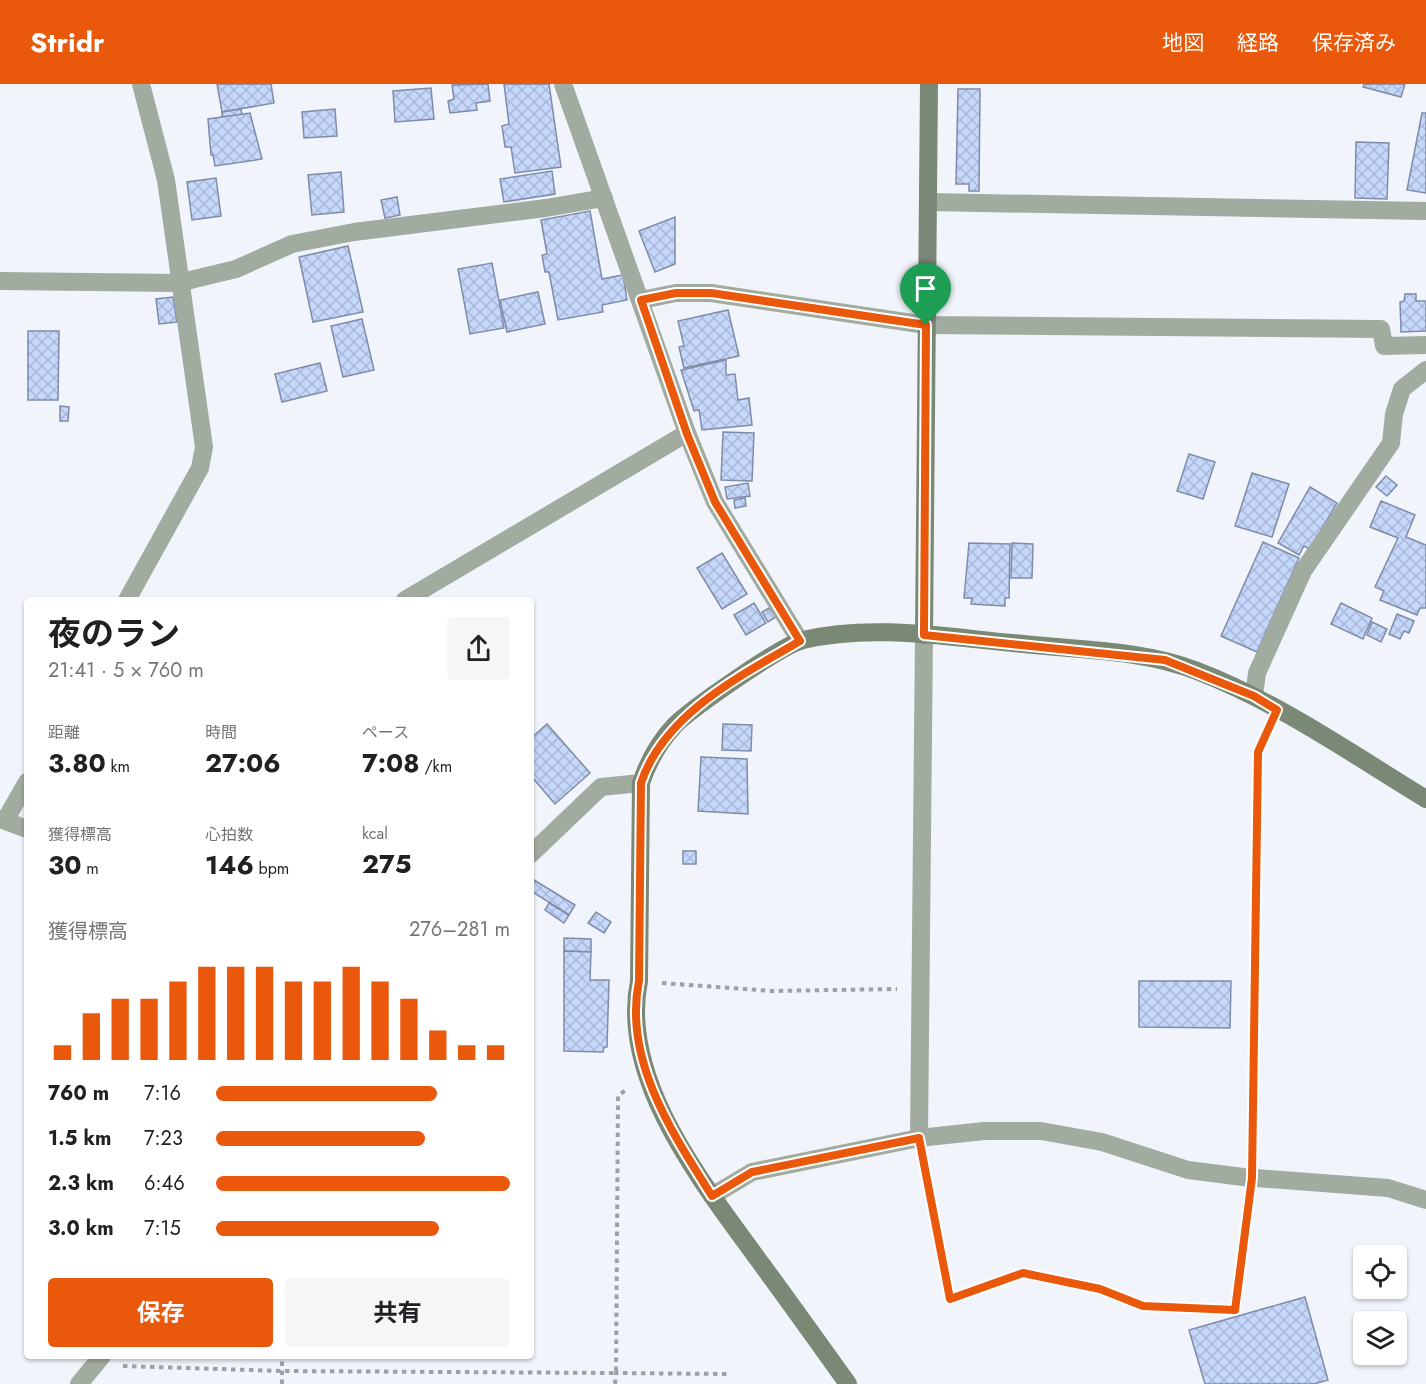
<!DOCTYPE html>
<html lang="ja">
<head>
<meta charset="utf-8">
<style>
	:root { --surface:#fff; --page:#f6f6f6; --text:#202124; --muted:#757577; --accent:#ea580c }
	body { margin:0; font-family:Jost,"Noto Sans JP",sans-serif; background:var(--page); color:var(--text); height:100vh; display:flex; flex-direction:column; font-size:22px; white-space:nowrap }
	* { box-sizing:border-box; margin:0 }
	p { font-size:20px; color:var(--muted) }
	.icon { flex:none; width:33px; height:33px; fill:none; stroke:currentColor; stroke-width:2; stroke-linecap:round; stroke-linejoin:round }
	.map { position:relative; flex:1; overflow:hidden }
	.details { position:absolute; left:24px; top:513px; width:510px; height:762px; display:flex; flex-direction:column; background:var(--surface); border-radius:6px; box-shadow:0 2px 4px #0004 }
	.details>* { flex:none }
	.controls { position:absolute; left:1353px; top:1161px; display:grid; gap:12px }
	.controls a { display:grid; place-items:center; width:54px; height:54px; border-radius:6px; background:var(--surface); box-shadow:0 2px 4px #0004; font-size:30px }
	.pin { position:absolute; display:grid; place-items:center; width:51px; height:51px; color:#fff; margin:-62px -26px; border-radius:50% 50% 50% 0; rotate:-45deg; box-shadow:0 0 6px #0007 }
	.pin .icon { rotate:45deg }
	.round { display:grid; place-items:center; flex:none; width:63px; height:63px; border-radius:6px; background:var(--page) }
	.headline { display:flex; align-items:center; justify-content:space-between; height:102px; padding:0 24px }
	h1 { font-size:33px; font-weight:700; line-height:45px }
	.stats { display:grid; grid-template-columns:repeat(3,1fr); gap:9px; height:102px; padding:6px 24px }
	.stats div { display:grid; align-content:center }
	.stats b { font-size:26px; font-weight:700 }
	.stats small { font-size:16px; font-weight:400 }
	.stats p { font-size:16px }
	.chart { height:168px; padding:12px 24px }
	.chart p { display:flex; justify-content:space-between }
	.chart svg { width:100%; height:108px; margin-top:6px; stroke:var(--accent); stroke-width:6 }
	.action { display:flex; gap:12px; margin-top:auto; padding:12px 24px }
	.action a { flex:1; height:69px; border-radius:6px; background:var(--accent); color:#fff; font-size:24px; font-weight:700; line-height:69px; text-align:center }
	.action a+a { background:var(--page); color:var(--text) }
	ul { padding:0 24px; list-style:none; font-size:20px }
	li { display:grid; grid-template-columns:96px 72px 1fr; align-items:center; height:45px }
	li i { height:15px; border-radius:8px; background:var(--accent) }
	header { display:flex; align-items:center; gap:36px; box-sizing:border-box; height:84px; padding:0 30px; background:var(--accent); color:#fff }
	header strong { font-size:28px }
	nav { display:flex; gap:33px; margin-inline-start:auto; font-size:21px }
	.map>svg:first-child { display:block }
	.building { fill:url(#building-cross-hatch); stroke:#7e8ca9; stroke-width:1.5 }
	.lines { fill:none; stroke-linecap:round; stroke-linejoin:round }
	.path { stroke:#9ca1a9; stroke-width:4; stroke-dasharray:4.5 4.5; stroke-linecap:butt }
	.street { stroke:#a2ab9f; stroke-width:18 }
	.secondary { stroke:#7a8876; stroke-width:18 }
	.route-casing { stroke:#fff; stroke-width:12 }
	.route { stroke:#ea580c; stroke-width:8 }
</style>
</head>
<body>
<header>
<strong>Stridr</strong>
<nav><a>地図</a><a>経路</a><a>保存済み</a></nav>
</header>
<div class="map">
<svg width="1426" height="1300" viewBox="0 0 1426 1300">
	<defs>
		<pattern id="building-cross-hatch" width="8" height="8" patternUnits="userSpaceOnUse" patternTransform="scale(1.5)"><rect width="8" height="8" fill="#c5d7fa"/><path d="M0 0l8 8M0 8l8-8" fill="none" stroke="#a8b8d6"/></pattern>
	</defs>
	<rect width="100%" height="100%" fill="#f1f5fb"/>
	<g class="building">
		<polygon points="217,0 271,0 274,19 222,28"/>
		<polygon points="488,0 490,17 476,19 477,26 450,29 448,17 454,15 452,1"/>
		<polygon points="504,0 549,0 561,83 515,89 511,63 505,63 502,42 509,40"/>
		<polygon points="1364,0 1405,0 1401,13 1363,3"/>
		<polygon points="431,4 434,35 395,38 393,7"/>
		<polygon points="958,5 980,5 979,107 969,107 969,100 956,100"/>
		<polygon points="241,25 242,31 222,33 222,28"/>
		<polygon points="335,25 337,52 304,54 302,28"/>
		<polygon points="250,29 262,75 215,82 213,71 211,71 208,35"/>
		<polygon points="1422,29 1426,29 1426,109 1407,106"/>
		<polygon points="1356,58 1389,59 1387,115 1355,114"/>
		<polygon points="552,87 555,110 504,118 500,95"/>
		<polygon points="341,88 344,128 312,131 308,91"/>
		<polygon points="216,94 221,132 192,136 187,98"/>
		<polygon points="397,113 400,131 385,134 381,116"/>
		<polygon points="590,127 602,195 623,191 627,216 602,221 603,228 558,236 549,188 545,188 542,171 547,170 541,136"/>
		<polygon points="675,133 675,180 655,188 639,147"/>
		<polygon points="348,162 363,228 313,238 299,173"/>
		<polygon points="492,179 504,244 470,250 458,185"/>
		<polygon points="538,208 545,240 507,248 500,216"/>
		<polygon points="1405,210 1416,210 1416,217 1426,217 1426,247 1401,248 1400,218 1404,217"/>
		<polygon points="173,213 177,238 159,240 156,215"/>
		<polygon points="728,226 739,272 684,284 679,263 684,262 678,237"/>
		<polygon points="362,235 374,286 343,293 331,242"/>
		<polygon points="28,247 59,247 58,316 28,316"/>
		<polygon points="726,276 726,291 735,290 738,316 749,314 752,341 702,346 699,326 694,327 681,286"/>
		<polygon points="320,279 327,307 282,318 275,290"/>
		<polygon points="60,322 69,323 68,337 60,337"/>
		<polygon points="723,348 754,349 752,397 721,396"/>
		<polygon points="1189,370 1215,378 1203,415 1177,407"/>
		<polygon points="1252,389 1289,400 1272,453 1235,442"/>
		<polygon points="1386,392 1397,401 1387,412 1376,403"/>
		<polygon points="748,399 750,412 727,415 725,403"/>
		<polygon points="1310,403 1337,419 1310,465 1304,462 1299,471 1278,459"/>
		<polygon points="745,414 746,422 735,424 734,416"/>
		<polygon points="1381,417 1415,431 1406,453 1426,461 1426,524 1420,524 1417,531 1380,516 1384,507 1375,503 1398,454 1370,443"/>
		<polygon points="1263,458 1299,474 1257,568 1221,552"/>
		<polygon points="969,459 1010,460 1009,514 1005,514 1005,522 971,520 972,514 964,514"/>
		<polygon points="1012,459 1033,460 1032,494 1011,494"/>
		<polygon points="722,469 747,510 722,525 697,484"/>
		<polygon points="754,519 766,539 746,551 734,531"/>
		<polygon points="1341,519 1372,534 1363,555 1331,540"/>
		<polygon points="769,524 776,533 768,538 762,528"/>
		<polygon points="1397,530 1414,537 1409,549 1404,547 1400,555 1389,550"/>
		<polygon points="1372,538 1387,545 1381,558 1367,551"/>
		<polygon points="547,640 590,689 555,720 531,692 531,654"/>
		<polygon points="723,640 752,641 751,667 722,666"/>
		<polygon points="701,673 747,675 748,730 698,727"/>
		<rect x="683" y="767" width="13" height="13"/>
		<polygon points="534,796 575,821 569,831 531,807"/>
		<polygon points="549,819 569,831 564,839 545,826"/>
		<polygon points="596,828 611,838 604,849 588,839"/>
		<polygon points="564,854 591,855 591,868 564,867"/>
		<polygon points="564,867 591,868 590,896 609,896 607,963 604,963 603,968 564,967"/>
		<polygon points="1139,897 1231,897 1230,944 1139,943"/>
		<polygon points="1305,1213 1328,1296 1314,1300 1205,1300 1189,1246"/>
	</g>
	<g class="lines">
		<g class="path">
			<polyline points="662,899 772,907 897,905"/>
			<polyline points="1253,1071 1258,668 1268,646"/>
			<polyline points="924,1077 950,1215 1023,1189 1100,1205 1143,1223 1235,1226 1249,1117"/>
			<polyline points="123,1282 282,1287 616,1289 618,1012 627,1005"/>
			<polyline points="282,1300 282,1272"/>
			<polyline points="615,1300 616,1289 727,1290"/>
		</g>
		<g class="street">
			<polyline points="563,0 687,349 715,418 800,557"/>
			<polyline points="928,118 1426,127"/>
			<polyline points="0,197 178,199 236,185 292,160 354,148 546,124 604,114"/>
			<polyline points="641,216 676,209 711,209 926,241 1381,245 1384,262 1426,261"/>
			<polyline points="127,516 200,384 204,363 166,96 141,0"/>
			<polyline points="405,516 687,349"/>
			<polyline points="1254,612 1257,589 1303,487 1391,359 1394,330 1402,305 1426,286"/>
			<polyline points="0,735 27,745"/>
			<polyline points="6,735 27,698"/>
			<polyline points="531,770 601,703 641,699"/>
			<polyline points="919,1054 924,551"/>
			<polyline points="712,1112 752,1088 919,1054 984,1047 1041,1047 1102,1058 1188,1086 1243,1093 1388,1104 1426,1116"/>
			<polyline points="79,1300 102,1272"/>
		</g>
		<g class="secondary">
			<polyline points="924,551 929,0"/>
			<path d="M848 1300C818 1258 788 1216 757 1174 703 1099 619 996 639 897L641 699C648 678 659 658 675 641 691 625 782 561 803 556 874 539 951 554 1023 560 1081 566 1143 566 1197 587 1278 618 1352 670 1426 715"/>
		</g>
	</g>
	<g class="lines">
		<g class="route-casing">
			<path id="route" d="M676 209H711L926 241 924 551 1165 576 1254 612 1277 626 1258 668 1252 1094 1235 1226 1143 1222 1100 1205 1023 1189 950 1215 919 1054 752 1088 712 1112C672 1049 623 975 639 897L641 699C664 630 740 592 800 557L715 418 687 350 641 216Z"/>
		</g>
		<use href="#route" class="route"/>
	</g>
</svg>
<div class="controls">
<a><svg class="icon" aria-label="locate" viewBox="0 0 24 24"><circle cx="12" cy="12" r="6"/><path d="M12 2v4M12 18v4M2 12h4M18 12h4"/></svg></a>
<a><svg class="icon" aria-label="layers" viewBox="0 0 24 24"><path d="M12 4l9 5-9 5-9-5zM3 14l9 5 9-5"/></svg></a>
</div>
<div class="pin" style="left:926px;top:241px;background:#1e9e55"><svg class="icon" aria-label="arrive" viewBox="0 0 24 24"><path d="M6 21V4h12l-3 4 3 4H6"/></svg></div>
<section class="details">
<div class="headline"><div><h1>夜のラン</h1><p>21:41 · 5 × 760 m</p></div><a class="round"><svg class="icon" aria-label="share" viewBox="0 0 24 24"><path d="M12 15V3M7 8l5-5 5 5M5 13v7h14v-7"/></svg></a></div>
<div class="stats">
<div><p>距離</p><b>3.80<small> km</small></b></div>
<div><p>時間</p><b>27:06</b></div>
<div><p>ペース</p><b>7:08<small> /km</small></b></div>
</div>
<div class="stats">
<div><p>獲得標高</p><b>30<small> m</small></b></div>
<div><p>心拍数</p><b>146<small> bpm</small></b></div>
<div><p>kcal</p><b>275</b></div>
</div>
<div class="chart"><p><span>獲得標高</span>276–281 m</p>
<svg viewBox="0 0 160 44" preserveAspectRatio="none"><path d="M5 44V38M15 44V25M25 44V19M35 44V19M45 44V12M55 44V6M65 44V6M75 44V6M85 44V12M95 44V12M105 44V6M115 44V12M125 44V19M135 44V32M145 44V38M155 44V38"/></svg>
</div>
<ul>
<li><b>760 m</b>7:16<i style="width:75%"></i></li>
<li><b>1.5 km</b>7:23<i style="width:71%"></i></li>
<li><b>2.3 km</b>6:46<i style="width:100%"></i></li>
<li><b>3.0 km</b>7:15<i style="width:76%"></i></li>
</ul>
<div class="action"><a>保存</a><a>共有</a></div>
</section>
</div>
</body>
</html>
